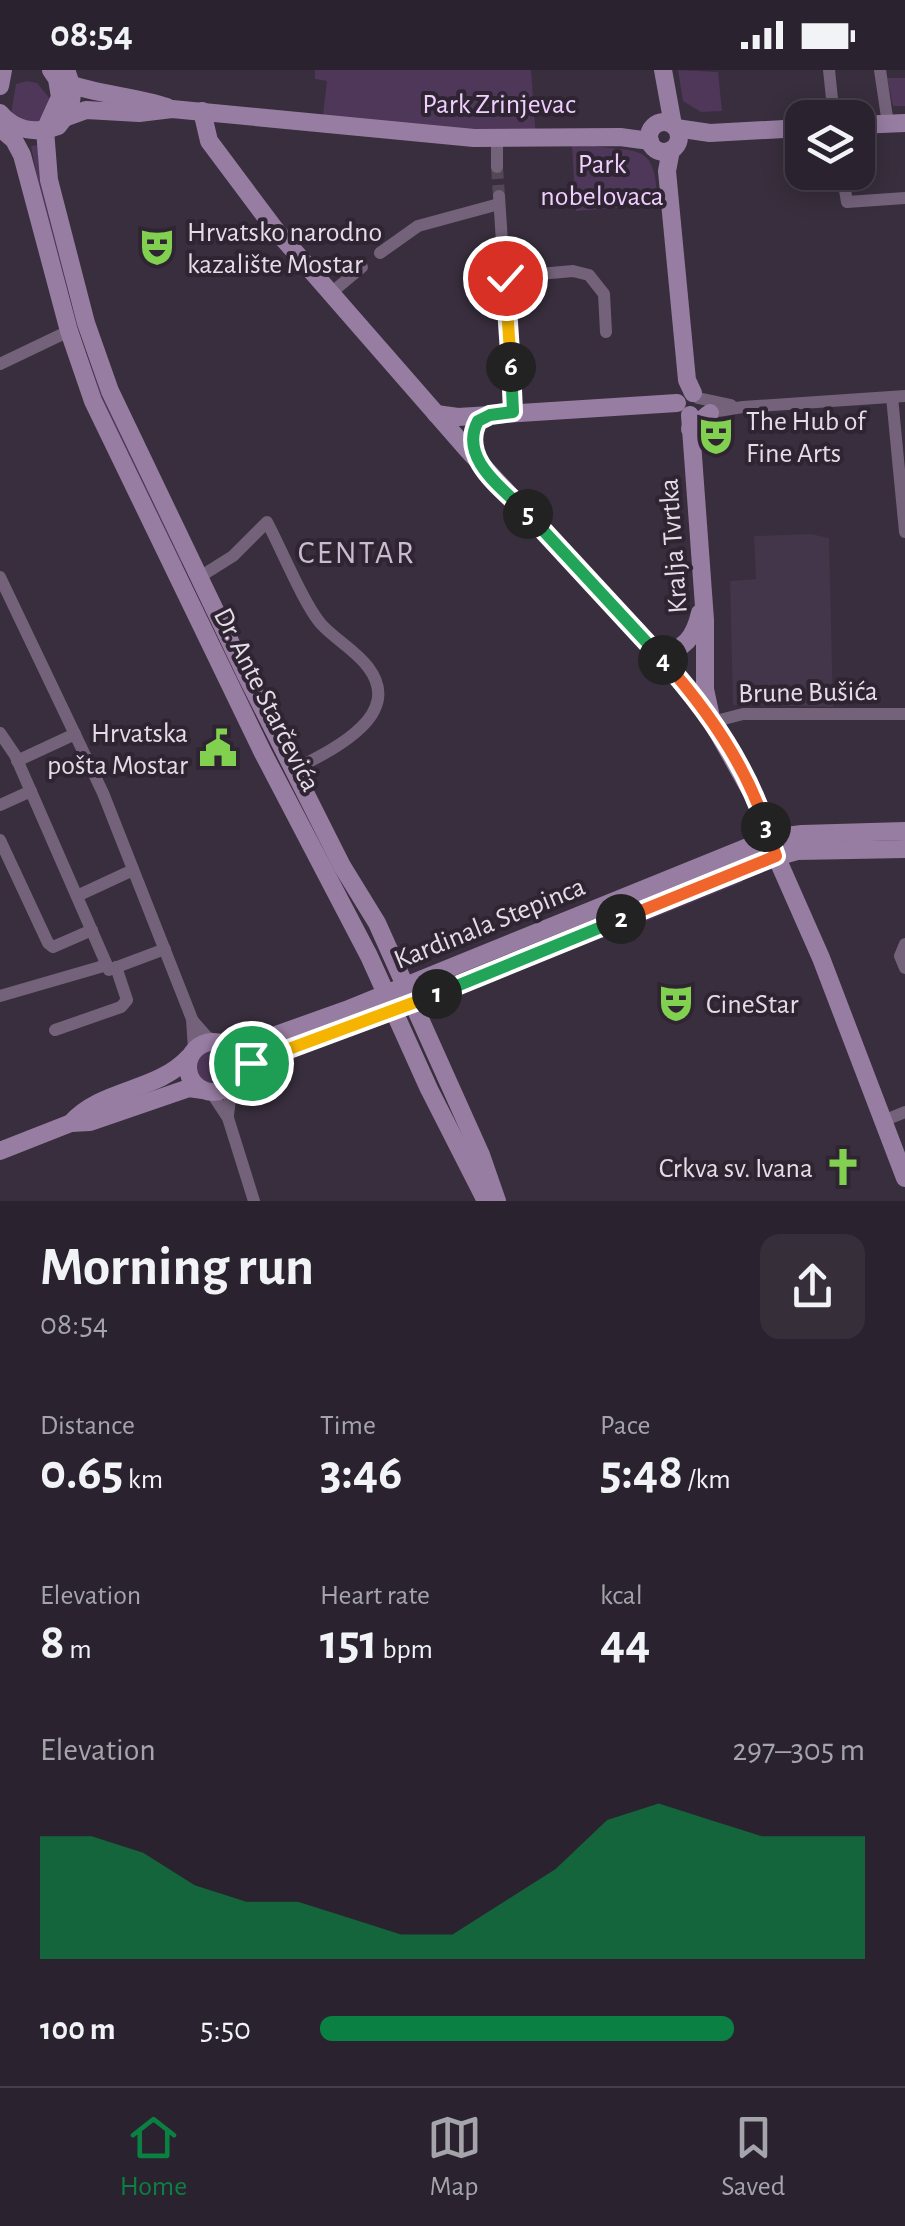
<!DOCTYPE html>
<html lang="en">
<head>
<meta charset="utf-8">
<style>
	:root { --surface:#2a222e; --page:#362f3a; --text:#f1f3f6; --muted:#a5a4aa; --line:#463f4a; --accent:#0b8043 }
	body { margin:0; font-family:"Alegreya Sans",sans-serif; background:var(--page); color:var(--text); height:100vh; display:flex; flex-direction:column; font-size:38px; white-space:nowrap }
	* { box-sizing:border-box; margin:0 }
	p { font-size:32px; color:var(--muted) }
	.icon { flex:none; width:55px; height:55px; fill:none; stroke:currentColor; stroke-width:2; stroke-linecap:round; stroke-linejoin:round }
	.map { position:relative; height:1131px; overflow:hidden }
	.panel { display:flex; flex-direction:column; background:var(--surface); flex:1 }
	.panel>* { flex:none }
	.controls { position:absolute; left:785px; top:30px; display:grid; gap:20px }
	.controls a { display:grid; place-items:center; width:90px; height:90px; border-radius:20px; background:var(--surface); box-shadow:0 5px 25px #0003,0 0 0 2px var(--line); font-size:50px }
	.pin { position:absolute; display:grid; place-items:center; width:85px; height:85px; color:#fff; margin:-42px; border:5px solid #fff; border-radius:50%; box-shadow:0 2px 10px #0007 }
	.km { position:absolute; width:50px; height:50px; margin:-25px; border-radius:50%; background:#222; color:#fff; font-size:28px; line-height:50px; text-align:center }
	.round { display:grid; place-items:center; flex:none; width:105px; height:105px; border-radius:20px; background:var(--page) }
	.summary { display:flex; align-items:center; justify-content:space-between; height:170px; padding:0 40px }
	h1 { font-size:55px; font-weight:600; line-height:75px }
	.figures { display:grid; grid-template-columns:repeat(3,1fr); gap:15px; height:170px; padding:10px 40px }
	.figures div { display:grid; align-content:center }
	.figures b { font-size:50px; font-weight:600 }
	.figures small { font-size:28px; font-weight:400 }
	.figures p { font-size:28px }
	.chart { height:280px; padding:20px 40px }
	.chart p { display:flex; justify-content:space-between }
	.chart svg { width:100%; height:180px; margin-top:10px; fill:var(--accent); opacity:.7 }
	ul { padding:0 40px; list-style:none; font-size:32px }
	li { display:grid; grid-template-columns:160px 120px 1fr; align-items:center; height:75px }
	li i { height:25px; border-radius:12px; background:var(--accent) }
	.status { display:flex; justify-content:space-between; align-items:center; height:70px; padding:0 50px; background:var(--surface); direction:ltr }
	.status svg { height:28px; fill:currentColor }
	.dock { display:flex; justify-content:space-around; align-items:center; height:140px; border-top:2px solid var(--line); background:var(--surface); font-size:28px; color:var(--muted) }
	.dock a { display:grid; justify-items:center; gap:5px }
	.dock .selected { color:var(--accent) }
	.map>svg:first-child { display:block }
	.built { fill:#43354a }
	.green { fill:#4e3758 }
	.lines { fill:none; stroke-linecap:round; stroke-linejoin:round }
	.street-tunnel { stroke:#524856; stroke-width:12; stroke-dasharray:12 6; stroke-linecap:butt }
	.street { stroke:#73627a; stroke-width:12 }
	.secondary { stroke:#977da2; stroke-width:18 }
	.split-1-casing { stroke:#fff; stroke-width:20 }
	.split-2-casing { stroke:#fff; stroke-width:20 }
	.split-3-casing { stroke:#fff; stroke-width:20 }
	.split-4-casing { stroke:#fff; stroke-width:20 }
	.split-5-casing { stroke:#fff; stroke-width:20 }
	.split-6-casing { stroke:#fff; stroke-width:20 }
	.split-7-casing { stroke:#fff; stroke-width:20 }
	.split-1 { stroke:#f5b400; stroke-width:12 }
	.split-2 { stroke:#22a559; stroke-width:12 }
	.split-3 { stroke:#f0652b; stroke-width:12 }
	.split-4 { stroke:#f0652b; stroke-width:12 }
	.split-5 { stroke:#22a559; stroke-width:12 }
	.split-6 { stroke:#22a559; stroke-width:12 }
	.split-7 { stroke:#f5b400; stroke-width:12 }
	.labels { text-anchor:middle; stroke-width:8; stroke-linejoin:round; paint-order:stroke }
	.park-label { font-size:28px; fill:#f0cfff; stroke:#2e2432 }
	.poi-label { font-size:28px; fill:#e4dde7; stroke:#2e2432; text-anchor:start }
	.street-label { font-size:28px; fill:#e4dde7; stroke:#2e2432 }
	.quarter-label { font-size:32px; letter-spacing:2.5px; fill:#c9bccf; stroke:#2e2432 }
</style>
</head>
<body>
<div class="status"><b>08:54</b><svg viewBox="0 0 49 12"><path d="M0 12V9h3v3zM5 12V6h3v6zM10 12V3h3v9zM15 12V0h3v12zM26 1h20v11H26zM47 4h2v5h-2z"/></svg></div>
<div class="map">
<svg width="905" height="1131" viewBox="0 0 905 1131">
	<rect width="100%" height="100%" fill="#382e3d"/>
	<polygon class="built" points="811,464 829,468 833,637 733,635 730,511 756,509 754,466"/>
	<g class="green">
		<polygon points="315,0 531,0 536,69 322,53 327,11 315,9"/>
		<polygon points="678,0 718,2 722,41 701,42 683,31"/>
		<polygon points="887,8 905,8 905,36 893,36"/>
		<polygon points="27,11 37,13 51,30 37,59 11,44 16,14"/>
		<polygon points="39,75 70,207 184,492 178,495 102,332 43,136 31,76"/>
		<path d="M587 75C641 84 655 70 658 135L576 141 572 76Z"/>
		<polygon points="741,805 743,812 602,869 600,864"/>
		<circle cx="213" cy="998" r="18"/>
	</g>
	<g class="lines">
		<polyline class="street-tunnel" points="497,97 499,126"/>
		<g class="street">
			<polyline points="829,0 834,48"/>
			<polyline points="880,0 888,54"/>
			<polyline points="497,97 497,70"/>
			<polyline points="842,102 847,132 905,128"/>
			<polyline points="499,126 513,342"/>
			<polyline points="380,183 418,156 499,134"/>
			<polyline points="505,207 573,201 589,205 604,224 606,262"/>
			<polyline points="331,223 362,197"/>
			<polyline points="0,294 69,261"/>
			<polyline points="892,327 905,462"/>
			<polyline points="698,328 731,335"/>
			<polyline points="705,343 743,337 905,326"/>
			<polyline points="0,507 103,723 192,949 194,980"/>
			<path d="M198 508 233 486 267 452C280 476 305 537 322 555 336 570 355 580 368 597 406 647 328 682 293 700"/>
			<polyline points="712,652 743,644 905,644"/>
			<polyline points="0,663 15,685 109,900 165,879"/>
			<polyline points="17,691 75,664"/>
			<polyline points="0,735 31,721"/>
			<polyline points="0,770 48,873 53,877 92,860"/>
			<polyline points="77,826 133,800"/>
			<polyline points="905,874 900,886 905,898"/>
			<polyline points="0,926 107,895"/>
			<polyline points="193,951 207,967 218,972"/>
			<polyline points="55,960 121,937 127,930 116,897"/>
			<polyline points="211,1022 228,1048 254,1131"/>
			<polyline points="228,1045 232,1013"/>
			<polyline points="883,1051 905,1042"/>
		</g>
		<g class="secondary">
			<polyline points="51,0 57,9 60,27 45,60 49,110 86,253 110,321 246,605 342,796 377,853 481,1085 497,1131"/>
			<polyline points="663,0 673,55"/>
			<path d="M66 13C99 25 134 26 167 37"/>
			<polyline points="0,16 3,0"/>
			<polyline points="202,41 209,71 274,158 466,378 659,585 709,647"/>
			<path d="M0 43C15 61 36 64 58 56 74 38 75 22 66 0"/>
			<polyline points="64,48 86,40 139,43 172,39 474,68 620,67 650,71"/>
			<circle cx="664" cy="67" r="15"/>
			<polyline points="858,55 905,53"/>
			<polyline points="0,58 14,70 22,85 69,261 93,331 263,683 369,886 429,1019 486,1131"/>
			<polyline points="676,58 710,63 802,58"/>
			<polyline points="671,80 667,101 687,310 693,323"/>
			<polyline points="436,344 458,347 677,333"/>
			<polyline points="690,345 705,550 705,619 712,652 758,734 776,786 821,888 905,1108"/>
			<polyline points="690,359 710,343"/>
			<path d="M659 585C685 579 694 568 700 543"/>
			<circle cx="213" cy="997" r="25"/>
			<polyline points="226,975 245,976 346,940 770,768 802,764 905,761"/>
			<polyline points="236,1006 251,993 428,927 755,793 797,781 905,779"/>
			<path d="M71 1053C102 1018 157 1022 189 987"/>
			<polyline points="0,1081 71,1053 90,1052 189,1018 203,1020"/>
		</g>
	</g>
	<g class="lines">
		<g class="split-1-casing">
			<polyline id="split-1" points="251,993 437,924"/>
		</g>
		<g class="split-2-casing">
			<polyline id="split-2" points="437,924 621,849"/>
		</g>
		<g class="split-3-casing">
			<polyline id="split-3" points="621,849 776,786 766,757"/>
		</g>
		<g class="split-4-casing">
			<path id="split-4" d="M663 590C706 638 746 695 766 757"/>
		</g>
		<g class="split-5-casing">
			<polyline id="split-5" points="528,444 663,590"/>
		</g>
		<g class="split-6-casing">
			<path id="split-6" d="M511 297 513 342 490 345 478 351C458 389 504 419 528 444"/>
		</g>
		<g class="split-7-casing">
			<polyline id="split-7" points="505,208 511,297"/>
		</g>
		<use href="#split-1" class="split-1"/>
		<use href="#split-2" class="split-2"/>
		<use href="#split-3" class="split-3"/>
		<use href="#split-4" class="split-4"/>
		<use href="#split-5" class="split-5"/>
		<use href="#split-6" class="split-6"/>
		<use href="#split-7" class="split-7"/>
	</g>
	<defs>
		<g id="theatre-bare" transform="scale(3)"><path d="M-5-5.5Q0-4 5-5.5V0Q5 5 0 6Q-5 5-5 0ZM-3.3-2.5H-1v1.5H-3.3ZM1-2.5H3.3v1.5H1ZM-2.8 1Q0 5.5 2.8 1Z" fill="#81d050" stroke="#2e2432" stroke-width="2.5" paint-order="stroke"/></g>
		<g id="civic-bare" transform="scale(3)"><path d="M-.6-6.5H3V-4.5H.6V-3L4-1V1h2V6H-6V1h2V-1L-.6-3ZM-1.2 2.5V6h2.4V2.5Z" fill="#81d050" stroke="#2e2432" stroke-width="2.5" paint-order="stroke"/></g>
		<g id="church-bare" transform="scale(3)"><path d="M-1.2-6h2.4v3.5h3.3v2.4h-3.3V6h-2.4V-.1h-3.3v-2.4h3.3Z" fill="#81d050" stroke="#2e2432" stroke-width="2.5" paint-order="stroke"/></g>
	</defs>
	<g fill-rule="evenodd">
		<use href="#theatre-bare" x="157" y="177"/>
		<use href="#theatre-bare" x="716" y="366"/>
		<use href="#civic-bare" x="218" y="678"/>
		<use href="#theatre-bare" x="676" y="933"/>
		<use href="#church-bare" x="843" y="1097"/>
	</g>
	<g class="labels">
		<g class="park-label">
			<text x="499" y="43">Park Zrinjevac</text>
			<text x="602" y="103">Park<tspan x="602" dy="32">nobelovaca</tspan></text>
		</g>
		<g class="poi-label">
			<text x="187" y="171">Hrvatsko narodno<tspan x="187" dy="32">kazalište Mostar</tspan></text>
			<text x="746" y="360">The Hub of<tspan x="746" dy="32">Fine Arts</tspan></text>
			<text x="188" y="672" text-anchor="end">Hrvatska<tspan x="188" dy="32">pošta Mostar</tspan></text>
			<text x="706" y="943">CineStar</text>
			<text x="813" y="1107" text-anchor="end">Crkva sv. Ivana</text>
		</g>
		<g class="street-label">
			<text transform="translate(672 476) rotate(-94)" y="10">Kralja Tvrtka</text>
			<text transform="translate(808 621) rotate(-1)" y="10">Brune Bušića</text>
			<text transform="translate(268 629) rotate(63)" y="10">Dr. Ante Starčevića</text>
			<text transform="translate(489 852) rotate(-22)" y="10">Kardinala Stepinca</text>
		</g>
		<g class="quarter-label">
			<text x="357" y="493">CENTAR</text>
		</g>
	</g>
</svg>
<div class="controls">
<a><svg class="icon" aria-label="layers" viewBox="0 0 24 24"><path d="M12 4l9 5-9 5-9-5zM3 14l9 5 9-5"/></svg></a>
</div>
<div class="pin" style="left:251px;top:993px;background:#1e9e55"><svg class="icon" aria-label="arrive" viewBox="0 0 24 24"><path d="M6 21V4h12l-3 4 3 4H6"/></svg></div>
<div class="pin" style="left:505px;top:208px;background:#d93025"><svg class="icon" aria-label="check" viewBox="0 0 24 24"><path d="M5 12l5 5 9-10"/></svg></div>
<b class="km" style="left:437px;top:924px">1</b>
<b class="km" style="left:621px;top:849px">2</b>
<b class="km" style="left:766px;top:757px">3</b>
<b class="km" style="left:663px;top:590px">4</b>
<b class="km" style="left:528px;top:444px">5</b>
<b class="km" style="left:511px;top:297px">6</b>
</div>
<section class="panel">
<div class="summary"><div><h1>Morning run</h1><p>08:54</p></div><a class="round"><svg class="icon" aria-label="share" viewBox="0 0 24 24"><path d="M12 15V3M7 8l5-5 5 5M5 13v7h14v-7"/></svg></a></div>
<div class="figures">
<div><p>Distance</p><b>0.65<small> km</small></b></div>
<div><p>Time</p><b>3:46</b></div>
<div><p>Pace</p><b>5:48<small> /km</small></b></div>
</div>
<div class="figures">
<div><p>Elevation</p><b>8<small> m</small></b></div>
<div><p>Heart rate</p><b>151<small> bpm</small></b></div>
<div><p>kcal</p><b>44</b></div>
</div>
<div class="chart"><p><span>Elevation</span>297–305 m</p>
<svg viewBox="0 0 160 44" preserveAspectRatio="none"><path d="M0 44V14L10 14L20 18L30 26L40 30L50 30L60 34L70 38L80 38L90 30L100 22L110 10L120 6L130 10L140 14L150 14L160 14V44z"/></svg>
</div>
<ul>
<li><b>100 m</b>5:50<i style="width:76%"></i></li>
</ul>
</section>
<nav class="dock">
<a class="selected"><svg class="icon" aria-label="home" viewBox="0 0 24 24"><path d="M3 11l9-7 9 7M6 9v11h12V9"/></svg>Home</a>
<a><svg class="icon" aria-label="map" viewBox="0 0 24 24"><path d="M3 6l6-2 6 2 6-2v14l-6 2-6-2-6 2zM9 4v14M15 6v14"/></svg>Map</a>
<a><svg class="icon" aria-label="saved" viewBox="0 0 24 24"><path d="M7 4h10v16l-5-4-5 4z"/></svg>Saved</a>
</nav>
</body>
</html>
